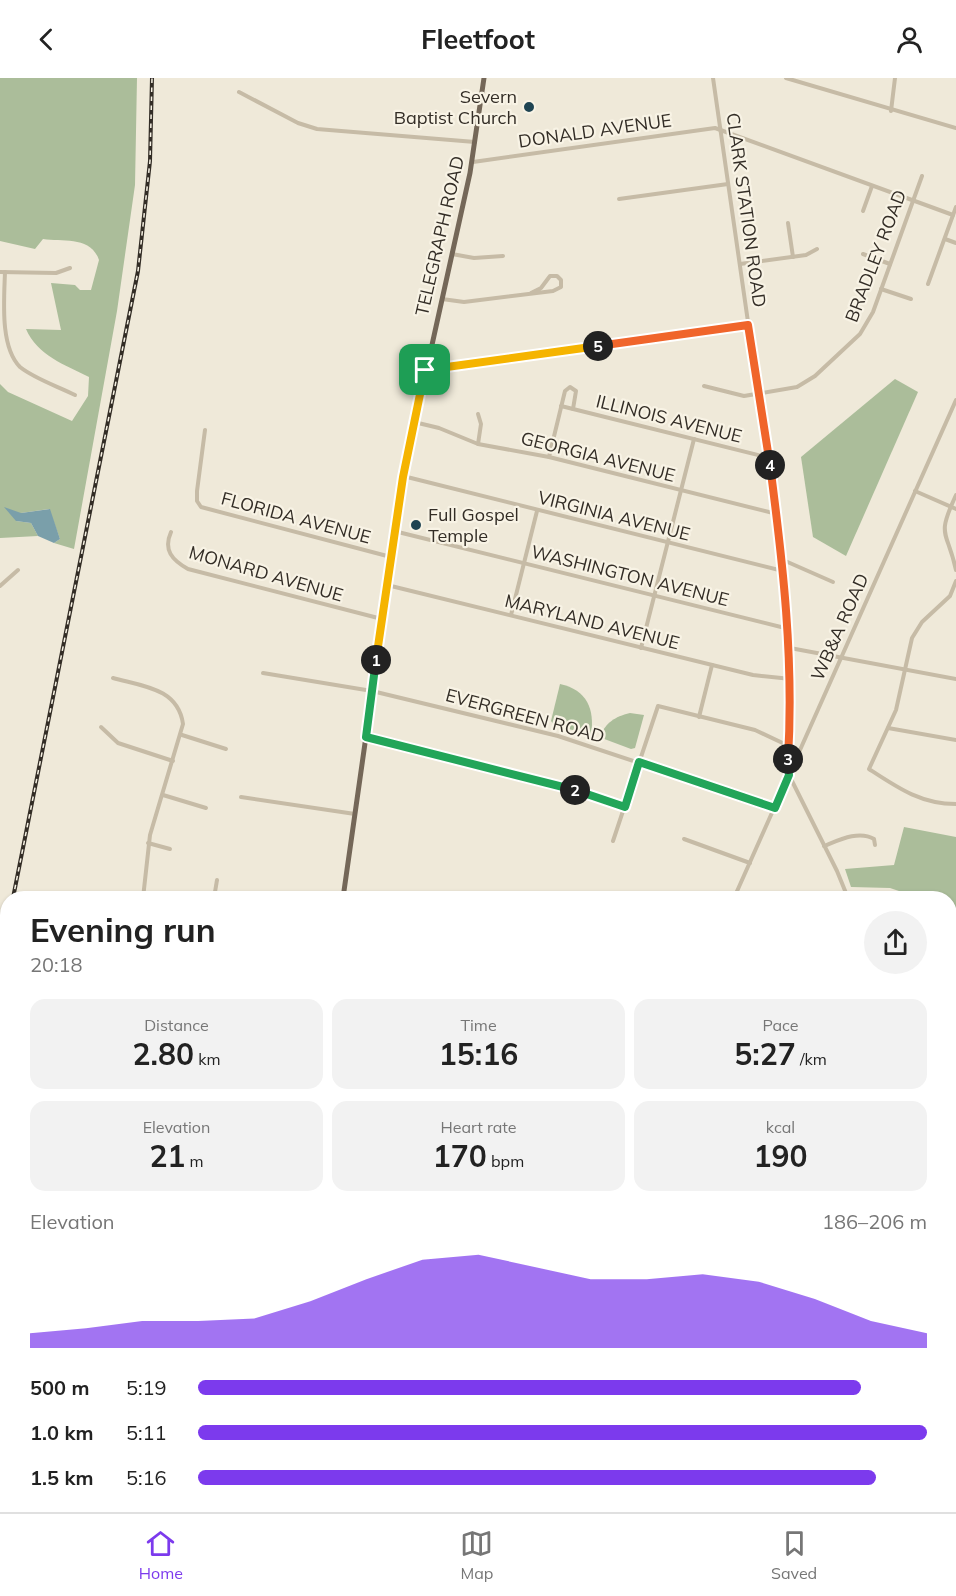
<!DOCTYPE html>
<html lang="en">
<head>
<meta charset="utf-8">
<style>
	:root { --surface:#fff; --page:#f2f2f2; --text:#222; --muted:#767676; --line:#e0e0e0; --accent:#7c3aed }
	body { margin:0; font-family:Mulish,sans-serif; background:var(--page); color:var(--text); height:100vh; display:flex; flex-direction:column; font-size:22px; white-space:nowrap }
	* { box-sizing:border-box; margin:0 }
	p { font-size:20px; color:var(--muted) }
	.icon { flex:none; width:33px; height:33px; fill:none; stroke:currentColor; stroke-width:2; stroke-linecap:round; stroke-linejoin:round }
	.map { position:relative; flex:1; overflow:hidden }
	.drawer { position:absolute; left:0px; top:813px; width:957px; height:621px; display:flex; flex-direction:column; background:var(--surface); border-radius:24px 24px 0 0; box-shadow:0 2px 4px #0004 }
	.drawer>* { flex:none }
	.pin { position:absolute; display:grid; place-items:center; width:51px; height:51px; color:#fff; margin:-26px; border-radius:12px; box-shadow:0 3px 9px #0006 }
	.km { position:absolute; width:30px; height:30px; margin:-15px; border-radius:50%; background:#222; color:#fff; font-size:16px; line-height:30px; text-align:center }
	.round { display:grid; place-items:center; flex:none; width:63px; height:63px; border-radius:32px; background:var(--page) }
	.summary { display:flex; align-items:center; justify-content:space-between; height:102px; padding:0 30px }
	h1 { font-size:33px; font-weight:700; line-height:45px }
	.stats { display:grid; grid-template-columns:repeat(3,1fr); gap:9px; height:102px; padding:6px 30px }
	.stats div { display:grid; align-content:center; border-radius:15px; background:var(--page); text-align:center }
	.stats b { font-size:30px; font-weight:700 }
	.stats small { font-size:16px; font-weight:400 }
	.stats p { font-size:16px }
	.chart { height:168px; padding:12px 30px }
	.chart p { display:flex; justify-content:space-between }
	.chart svg { width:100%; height:108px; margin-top:6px; fill:var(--accent); opacity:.7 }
	ul { padding:0 30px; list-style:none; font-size:20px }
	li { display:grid; grid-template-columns:96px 72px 1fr; align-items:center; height:45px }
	li i { height:15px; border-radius:8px; background:var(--accent) }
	header { display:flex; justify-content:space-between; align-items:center; height:78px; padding:0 30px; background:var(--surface); font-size:27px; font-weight:700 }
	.dock { display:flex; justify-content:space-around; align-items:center; height:84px; border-top:2px solid var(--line); background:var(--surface); font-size:16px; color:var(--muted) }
	.dock a { display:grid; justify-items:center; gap:3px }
	.dock .active { color:var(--accent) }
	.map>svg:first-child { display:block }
	.green { fill:#abbd9a }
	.water { fill:#7a9faa }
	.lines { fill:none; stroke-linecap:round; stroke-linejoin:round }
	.stream { stroke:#7a9faa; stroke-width:1.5 }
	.minor { stroke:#c6bba6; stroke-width:4 }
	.major { stroke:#746758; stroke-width:5 }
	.rail-casing { stroke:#332d26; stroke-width:4 }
	.rail { stroke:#f8f3e5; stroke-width:1.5; stroke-dasharray:4.5; stroke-linecap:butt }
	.split-1-casing { stroke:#fff; stroke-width:12 }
	.split-2-casing { stroke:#fff; stroke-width:12 }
	.split-3-casing { stroke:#fff; stroke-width:12 }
	.split-4-casing { stroke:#fff; stroke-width:12 }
	.split-5-casing { stroke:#fff; stroke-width:12 }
	.split-6-casing { stroke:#fff; stroke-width:12 }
	.split-1 { stroke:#f5b400; stroke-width:8 }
	.split-2 { stroke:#22a559; stroke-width:8 }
	.split-3 { stroke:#22a559; stroke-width:8 }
	.split-4 { stroke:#f0652b; stroke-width:8 }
	.split-5 { stroke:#f0652b; stroke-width:8 }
	.split-6 { stroke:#f5b400; stroke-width:8 }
	.poi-dot { fill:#1f4452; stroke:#f8f3e5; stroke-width:2 }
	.labels { text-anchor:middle; stroke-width:4.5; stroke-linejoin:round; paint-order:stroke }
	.poi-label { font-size:18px; fill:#332d26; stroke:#f8f3e5; text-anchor:end }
	.street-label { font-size:18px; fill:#332d26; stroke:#f8f3e5 }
</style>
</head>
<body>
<header><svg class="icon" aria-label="back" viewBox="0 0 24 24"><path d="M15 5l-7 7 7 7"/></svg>Fleetfoot<svg class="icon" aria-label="person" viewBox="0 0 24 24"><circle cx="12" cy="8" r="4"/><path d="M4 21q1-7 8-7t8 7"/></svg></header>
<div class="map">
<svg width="956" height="1434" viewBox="0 0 956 1434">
	<rect width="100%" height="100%" fill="#efe9d9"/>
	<g class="green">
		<path d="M0 0H137L135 107 117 233 74 471 54 465 60 461 49 431 21 435 16 443 31 445 38 458 0 460V306L8 314 72 343 88 318 89 299C65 287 37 277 26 251L61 252 51 205 75 207 80 212H91L99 182C91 158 63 164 43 161L35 171 0 163Z"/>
		<polygon points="895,301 918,314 846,478 813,459 801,379"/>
		<path d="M560 606C587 612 595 631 591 657L554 647 551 643Z"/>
		<path d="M630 635 644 637 635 670 631 671 599 659C607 644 614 639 630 635Z"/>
		<polygon points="904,749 956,759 956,834 950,831 950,820 920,820 890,810 851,809 845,791 894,787"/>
		<polygon points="956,1373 956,1434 669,1434 670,1426 950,1426 950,1376"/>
	</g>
	<polygon class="water" points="4,429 21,435 50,431 60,461 54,465 38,458 31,445 16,443"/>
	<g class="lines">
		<g class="stream">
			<polyline points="0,1175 8,1188"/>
			<polyline points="332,1426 336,1434"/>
		</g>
		<g class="minor">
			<polyline points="713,0 782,481 790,570 789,697 837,793 848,820"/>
			<polyline points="786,0 956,50"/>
			<polyline points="239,14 298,45 317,51 475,64"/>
			<polyline points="891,33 895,0"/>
			<polyline points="473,84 715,50 953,137"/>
			<polyline points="619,121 728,106"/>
			<polyline points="863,133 872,108"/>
			<polyline points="788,145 793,179"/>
			<polyline points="945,161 956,165"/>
			<polyline points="452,176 474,180 503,178"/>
			<polyline points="863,176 890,186"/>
			<polyline points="740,186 806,177 817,171"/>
			<polyline points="0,194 56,195 70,190"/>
			<path d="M5 194C4 223 0 269 20 289 35 301 57 308 75 317"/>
			<polyline points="928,206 956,129"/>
			<polyline points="881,211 911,221"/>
			<polyline points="442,221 464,224 553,213 561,209 561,202 557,198 550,198 541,210 531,215"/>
			<polyline points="425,292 748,247"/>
			<polyline points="704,308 744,318 797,309 815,298 860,256 873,234 922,98"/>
			<polyline points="561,328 770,380"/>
			<polyline points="478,336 481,346 478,366"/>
			<polyline points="414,344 439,350 478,366 549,379 777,436"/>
			<polyline points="205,352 197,413 197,423 201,429 391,479"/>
			<polyline points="549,379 565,313 570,309 576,313 573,331"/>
			<polyline points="403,398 783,493"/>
			<polyline points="915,413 956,431"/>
			<path d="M956 417C936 460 947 451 956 492"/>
			<polyline points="394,453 789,551"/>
			<path d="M171 454C163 472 172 482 188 491L382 541"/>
			<polyline points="783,482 833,504"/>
			<path d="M956 503 950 518 922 544 912 560 896 632 869 691C898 710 921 726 956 726"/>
			<polyline points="387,507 753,597 791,601"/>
			<polyline points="0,508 18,492"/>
			<polyline points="511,537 537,433"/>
			<polyline points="641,570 694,361"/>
			<polyline points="790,570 956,601"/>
			<polyline points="263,595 372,613 558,658 775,730"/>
			<path d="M113 600C142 608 178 610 183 646L150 757 143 820"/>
			<polyline points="699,639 712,587"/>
			<polyline points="101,649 118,665 173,683"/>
			<polyline points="888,650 956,662"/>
			<polyline points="182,657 226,671"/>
			<polyline points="366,659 551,704 625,729"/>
			<polyline points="163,717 206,730"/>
			<polyline points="241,719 355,736"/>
			<polyline points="684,761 750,785"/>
			<polyline points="613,763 658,628 755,652 789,668"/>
			<polyline points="148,765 170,771"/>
			<path d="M824 768C839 762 859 752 874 761L875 767"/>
			<polyline points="214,820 217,802"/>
			<polyline points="734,820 956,322"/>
			<polyline points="950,960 956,948"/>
			<polyline points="950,969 956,976"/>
			<polyline points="955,1030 956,1030"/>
			<polyline points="644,1426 659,1432"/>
		</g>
		<g class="major">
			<polyline points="343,820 403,398 470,95 484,0"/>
			<polyline points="258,1434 259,1426"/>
		</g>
		<g class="rail-casing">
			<g id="rail">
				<polyline points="13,820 138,193 150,83 152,0"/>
				<polyline points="1,856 8,824"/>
				<polyline points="4,866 2,892 8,912"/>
				<polyline points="2,874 8,848"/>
			</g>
		</g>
		<use href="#rail" class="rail"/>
	</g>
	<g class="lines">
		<g class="split-1-casing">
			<polyline id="split-1" points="376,582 403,399 425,292"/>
		</g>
		<g class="split-2-casing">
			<polyline id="split-2" points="376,582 366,659 575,712"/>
		</g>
		<g class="split-3-casing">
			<polyline id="split-3" points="575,712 625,729 639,684 775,730 789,697 788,681"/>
		</g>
		<g class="split-4-casing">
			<path id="split-4" d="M770 387C783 486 794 582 788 681"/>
		</g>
		<g class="split-5-casing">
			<polyline id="split-5" points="598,268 748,247 770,387"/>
		</g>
		<g class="split-6-casing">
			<polyline id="split-6" points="425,292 598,268"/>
		</g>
		<use href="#split-1" class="split-1"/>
		<use href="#split-2" class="split-2"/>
		<use href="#split-3" class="split-3"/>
		<use href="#split-4" class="split-4"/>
		<use href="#split-5" class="split-5"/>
		<use href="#split-6" class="split-6"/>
	</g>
	<g class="poi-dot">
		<circle cx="529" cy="29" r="6"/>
		<circle cx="416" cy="447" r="6"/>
	</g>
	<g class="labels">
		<g class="poi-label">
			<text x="517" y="25">Severn<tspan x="517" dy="21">Baptist Church</tspan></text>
			<text x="428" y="443" text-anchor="start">Full Gospel<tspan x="428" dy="21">Temple</tspan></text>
		</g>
		<g class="street-label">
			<text transform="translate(595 53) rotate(-8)" y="6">DONALD AVENUE</text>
			<text transform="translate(746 132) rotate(82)" y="6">CLARK STATION ROAD</text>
			<text transform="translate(440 158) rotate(-77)" y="6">TELEGRAPH ROAD</text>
			<text transform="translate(876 178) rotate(-69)" y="6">BRADLEY ROAD</text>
			<text transform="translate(669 341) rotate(14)" y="6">ILLINOIS AVENUE</text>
			<text transform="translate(598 379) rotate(14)" y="6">GEORGIA AVENUE</text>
			<text transform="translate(614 438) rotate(14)" y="6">VIRGINIA AVENUE</text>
			<text transform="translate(296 440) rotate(15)" y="6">FLORIDA AVENUE</text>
			<text transform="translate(266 496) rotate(16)" y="6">MONARD AVENUE</text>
			<text transform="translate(630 498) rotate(14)" y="6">WASHINGTON AVENUE</text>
			<text transform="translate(592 544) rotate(14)" y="6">MARYLAND AVENUE</text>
			<text transform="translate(840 549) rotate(-66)" y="6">WB&amp;A ROAD</text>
			<text transform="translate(525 638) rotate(15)" y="6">EVERGREEN ROAD</text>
		</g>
	</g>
</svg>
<div class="pin" style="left:425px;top:292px;background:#1e9e55"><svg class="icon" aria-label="arrive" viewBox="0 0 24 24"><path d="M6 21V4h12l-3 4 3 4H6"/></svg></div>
<b class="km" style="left:376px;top:582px">1</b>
<b class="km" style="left:575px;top:712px">2</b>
<b class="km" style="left:788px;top:681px">3</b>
<b class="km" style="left:770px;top:387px">4</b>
<b class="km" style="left:598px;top:268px">5</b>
<section class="drawer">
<div class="summary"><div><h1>Evening run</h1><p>20:18</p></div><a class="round"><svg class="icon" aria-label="share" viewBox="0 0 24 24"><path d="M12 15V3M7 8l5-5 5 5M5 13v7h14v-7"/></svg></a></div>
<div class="stats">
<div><p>Distance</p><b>2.80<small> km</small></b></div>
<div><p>Time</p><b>15:16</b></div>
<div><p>Pace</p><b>5:27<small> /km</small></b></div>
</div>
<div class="stats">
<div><p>Elevation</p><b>21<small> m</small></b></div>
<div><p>Heart rate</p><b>170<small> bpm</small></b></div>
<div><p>kcal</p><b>190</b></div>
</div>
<div class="chart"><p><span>Elevation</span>186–206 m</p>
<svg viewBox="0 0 160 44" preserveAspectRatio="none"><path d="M0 44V38L10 36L20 33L30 33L40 32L50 25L60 16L70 8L80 6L90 11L100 16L110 16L120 14L130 17L140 24L150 33L160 38V44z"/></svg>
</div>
<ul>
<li><b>500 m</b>5:19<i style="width:91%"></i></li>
<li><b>1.0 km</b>5:11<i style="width:100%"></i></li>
<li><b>1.5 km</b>5:16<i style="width:93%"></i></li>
</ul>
</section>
</div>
<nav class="dock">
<a class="active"><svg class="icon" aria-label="home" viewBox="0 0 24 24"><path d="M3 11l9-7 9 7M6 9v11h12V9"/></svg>Home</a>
<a><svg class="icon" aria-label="map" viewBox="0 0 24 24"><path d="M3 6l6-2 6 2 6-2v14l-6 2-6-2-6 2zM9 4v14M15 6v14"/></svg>Map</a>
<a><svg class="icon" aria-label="saved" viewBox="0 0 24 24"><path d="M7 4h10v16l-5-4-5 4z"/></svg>Saved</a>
</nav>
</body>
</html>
